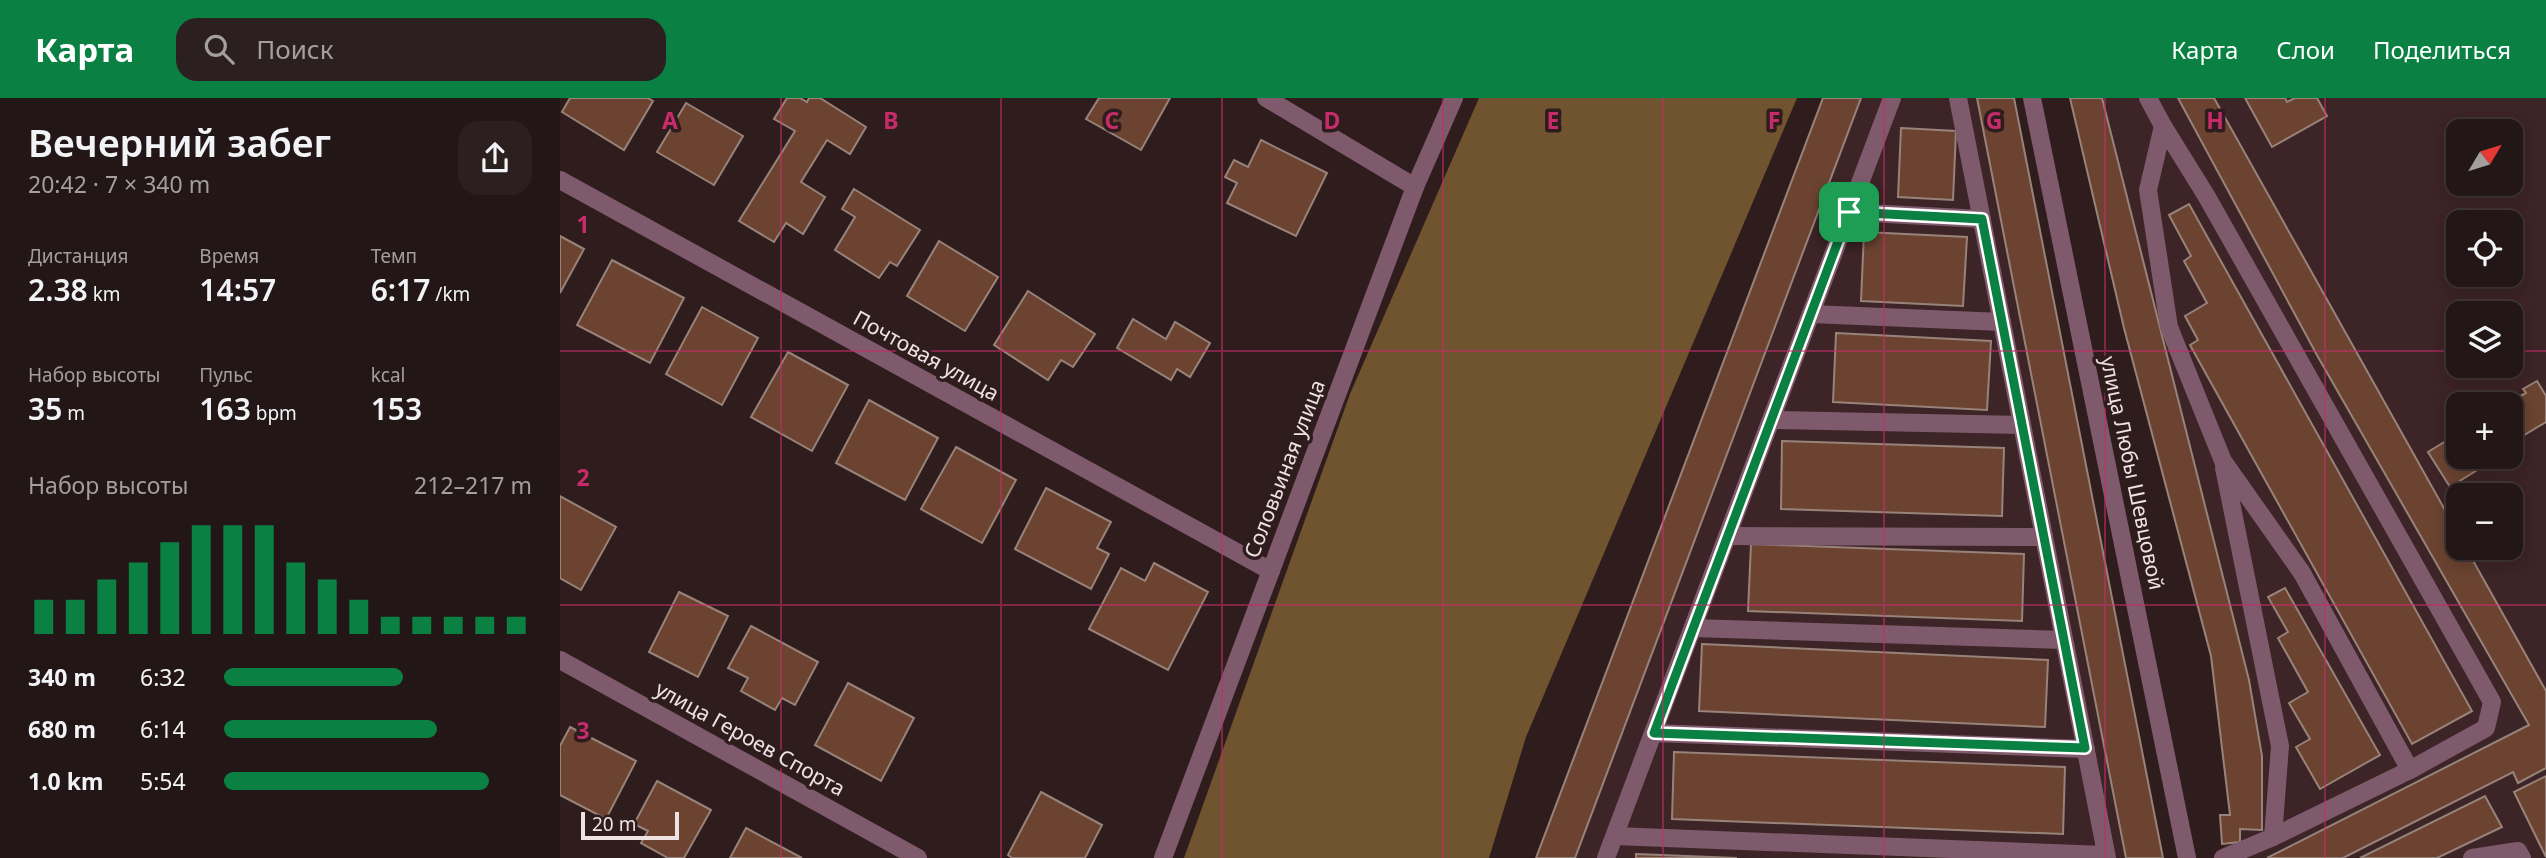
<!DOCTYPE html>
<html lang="ru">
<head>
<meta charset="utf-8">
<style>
	:root { --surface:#231616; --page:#2b1f1f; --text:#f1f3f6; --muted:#a39fa1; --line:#403535; --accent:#0b8043 }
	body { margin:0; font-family:"Noto Sans",sans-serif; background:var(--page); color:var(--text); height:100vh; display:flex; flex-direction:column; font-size:26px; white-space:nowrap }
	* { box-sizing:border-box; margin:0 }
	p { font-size:23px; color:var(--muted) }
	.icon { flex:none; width:38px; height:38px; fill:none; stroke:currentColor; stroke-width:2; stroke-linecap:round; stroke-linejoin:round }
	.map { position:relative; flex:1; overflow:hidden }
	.drawer { display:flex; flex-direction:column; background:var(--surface); width:560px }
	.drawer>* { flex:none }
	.needle { width:46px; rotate:52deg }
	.buttons { position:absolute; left:1886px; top:21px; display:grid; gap:14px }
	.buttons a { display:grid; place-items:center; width:77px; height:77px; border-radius:14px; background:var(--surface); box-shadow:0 4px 18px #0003,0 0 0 2px var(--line); font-size:35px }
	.scale { position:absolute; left:21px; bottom:18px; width:98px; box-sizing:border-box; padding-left:7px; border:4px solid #efe2e3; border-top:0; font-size:19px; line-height:24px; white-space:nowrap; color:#efe2e3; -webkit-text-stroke:5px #2f1d1e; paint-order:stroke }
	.pin { position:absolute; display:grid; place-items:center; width:60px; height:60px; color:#fff; margin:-30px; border-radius:14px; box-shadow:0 4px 10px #0006 }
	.round { display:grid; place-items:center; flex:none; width:74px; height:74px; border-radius:21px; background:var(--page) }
	.overview { display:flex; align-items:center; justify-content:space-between; height:119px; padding:0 28px }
	h1 { font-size:38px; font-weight:600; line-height:52px }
	.metrics { display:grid; grid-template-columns:repeat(3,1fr); gap:10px; height:119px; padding:7px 28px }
	.metrics div { display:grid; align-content:center }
	.metrics b { font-size:30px; font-weight:600 }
	.metrics small { font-size:19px; font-weight:400 }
	.metrics p { font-size:19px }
	.chart { height:196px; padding:14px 28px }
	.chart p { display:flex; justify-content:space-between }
	.chart svg { width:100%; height:126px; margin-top:7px; stroke:var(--accent); stroke-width:6 }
	ul { padding:0 28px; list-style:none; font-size:23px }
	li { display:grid; grid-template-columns:112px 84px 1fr; align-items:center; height:52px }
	li i { height:18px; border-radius:9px; background:var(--accent) }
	header { display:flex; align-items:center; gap:42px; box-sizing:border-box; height:98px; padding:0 35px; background:var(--accent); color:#fff }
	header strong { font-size:33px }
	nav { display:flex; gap:38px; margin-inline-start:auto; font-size:24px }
	.search { width:490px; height:63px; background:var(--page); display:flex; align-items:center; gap:18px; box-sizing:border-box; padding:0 24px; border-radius:21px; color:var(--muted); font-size:26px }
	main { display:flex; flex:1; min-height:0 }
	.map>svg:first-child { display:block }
	.built { fill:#3d2426; fill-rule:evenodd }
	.forest { fill:#70532f }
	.building { fill:#6c4331; stroke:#98837a; stroke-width:2 }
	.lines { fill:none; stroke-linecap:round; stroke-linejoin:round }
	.service { stroke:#7f5a6d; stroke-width:18 }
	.minor { stroke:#7f5a6d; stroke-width:18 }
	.tertiary { stroke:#7f5a6d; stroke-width:18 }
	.route-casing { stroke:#fff; stroke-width:14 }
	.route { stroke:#0b8043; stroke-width:9 }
	.grid { fill:none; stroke:#c62c69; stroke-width:2; stroke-opacity:0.55 }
	.labels { text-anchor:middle; stroke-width:7; stroke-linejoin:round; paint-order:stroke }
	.street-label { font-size:21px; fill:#efe2e3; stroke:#2f1d1e }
	.grid-label { font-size:23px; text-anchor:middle; font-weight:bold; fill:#c62c69; stroke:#2f1d1e; stroke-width:7; stroke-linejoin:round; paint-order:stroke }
</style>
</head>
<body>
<header>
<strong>Карта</strong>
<div class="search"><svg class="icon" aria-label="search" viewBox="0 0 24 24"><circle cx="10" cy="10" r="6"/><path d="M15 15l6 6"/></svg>Поиск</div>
<nav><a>Карта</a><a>Слои</a><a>Поделиться</a></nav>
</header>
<main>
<section class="drawer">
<div class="overview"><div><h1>Вечерний забег</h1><p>20:42 · 7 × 340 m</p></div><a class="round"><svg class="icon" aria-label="share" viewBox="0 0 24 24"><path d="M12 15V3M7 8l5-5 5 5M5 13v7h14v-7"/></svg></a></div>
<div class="metrics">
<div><p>Дистанция</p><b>2.38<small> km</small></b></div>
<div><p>Время</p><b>14:57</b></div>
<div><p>Темп</p><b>6:17<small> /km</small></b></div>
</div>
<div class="metrics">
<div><p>Набор высоты</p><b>35<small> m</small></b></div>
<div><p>Пульс</p><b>163<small> bpm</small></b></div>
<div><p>kcal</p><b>153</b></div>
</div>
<div class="chart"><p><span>Набор высоты</span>212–217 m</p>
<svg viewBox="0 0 160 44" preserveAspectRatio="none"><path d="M5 44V32M15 44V32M25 44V25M35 44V19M45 44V12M55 44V6M65 44V6M75 44V6M85 44V19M95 44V25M105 44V32M115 44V38M125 44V38M135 44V38M145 44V38M155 44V38"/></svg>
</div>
<ul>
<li><b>340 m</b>6:32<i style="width:58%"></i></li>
<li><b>680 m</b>6:14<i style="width:69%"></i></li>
<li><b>1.0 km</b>5:54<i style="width:86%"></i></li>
</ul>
</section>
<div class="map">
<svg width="1986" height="760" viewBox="0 0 1986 760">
	<rect width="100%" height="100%" fill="#2f1d1e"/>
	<g class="built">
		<polygon points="1263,0 1454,0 1603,760 977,760"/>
		<path d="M1510 0H1986V760H1667L1662 746 1660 717 1670 716 1667 680 1651 558 1564 230ZM1899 33H1951V86H1899ZM1899 124H1951V177H1899ZM1899 215H1951V268H1899ZM1899 306H1951V359H1899ZM1899 397H1951V450H1899Z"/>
	</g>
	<polygon class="forest" points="919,0 1237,0 966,639 929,760 624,760 790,296"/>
	<g class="building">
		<polygon points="10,0 88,0 93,3 64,52 2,14"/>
		<polygon points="227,0 240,0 247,4 249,0 260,0 306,29 290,56 267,42 241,84 265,99 243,136 226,125 214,144 179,123 235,33 214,21"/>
		<polygon points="539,0 610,0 581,52 526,21"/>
		<polygon points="1263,0 1301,0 1015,760 976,760"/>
		<polygon points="1417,0 1454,0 1603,760 1566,760"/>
		<polygon points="1510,0 1542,0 1689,582 1702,658 1702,732 1680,731 1680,744 1662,746 1660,717 1670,717 1651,558 1564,230"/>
		<polygon points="1618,0 1654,0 1899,437 1899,450 1906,450 1986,593 1986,670 1958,685 1953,674 1783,760 1707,760 1969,627 1758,259"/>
		<polygon points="1685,0 1725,0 1727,4 1735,0 1757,0 1767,18 1712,49"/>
		<polygon points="126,5 183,38 154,87 97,54"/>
		<polygon points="1341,30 1396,33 1393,102 1338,99"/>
		<polygon points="701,42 767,75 736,138 667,105 677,85 665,79 674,62 688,69"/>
		<polygon points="294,91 360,132 337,168 330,164 319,180 275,152 295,119 282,111"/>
		<polygon points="1629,106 1912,613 1852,646 1630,247 1638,242 1625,218 1647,205 1624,163 1631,158 1609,117"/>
		<polygon points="1304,134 1407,139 1403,208 1301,203"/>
		<polygon points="0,138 24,151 0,195"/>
		<polygon points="379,143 438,179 405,233 347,198"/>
		<polygon points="52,162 124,200 90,265 17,227"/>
		<polygon points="468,193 535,236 513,269 501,262 488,282 434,247"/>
		<polygon points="142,209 198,240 162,307 106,276"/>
		<polygon points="573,221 606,241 615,224 650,245 630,279 617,271 611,282 557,250"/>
		<polygon points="1276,235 1431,243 1427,312 1273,304"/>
		<polygon points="228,254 288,287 252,353 191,319"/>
		<polygon points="1977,283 1986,298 1986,324 1951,345 1951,306 1946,306 1966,295 1963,291"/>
		<polygon points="309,302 378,340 345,402 276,365"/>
		<polygon points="1899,335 1899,359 1929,359 1916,366 1919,371 1890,389 1868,354"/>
		<polygon points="1222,343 1444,350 1442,418 1221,411"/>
		<polygon points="396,349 456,382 422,445 361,411"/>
		<polygon points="486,390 551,424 537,450 549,456 531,491 455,451"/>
		<polygon points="0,398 56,429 21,492 0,480"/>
		<polygon points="1191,446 1464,456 1462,523 1188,513"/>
		<polygon points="594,465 648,494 608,572 529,531 561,470 585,483"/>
		<polygon points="1725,490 1820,657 1760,691 1736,649 1750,641 1729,605 1748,594 1718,540 1728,534 1708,499"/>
		<polygon points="119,494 168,518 138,579 89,554"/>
		<polygon points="191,528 258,564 235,607 222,600 215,612 181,593 188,580 168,570"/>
		<polygon points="1142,546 1488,562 1485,629 1139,613"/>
		<polygon points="288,585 354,620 321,683 255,647"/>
		<polygon points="10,629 76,663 46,721 0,697 0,648"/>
		<polygon points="1114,654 1505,669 1503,736 1112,721"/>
		<polygon points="1986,678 1986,759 1954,694"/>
		<polygon points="97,683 151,712 124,760 108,760 81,745 88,733 74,726"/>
		<polygon points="481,694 542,727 525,760 452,760 448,757"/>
		<polygon points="1925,698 1942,729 1877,760 1800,760"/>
		<polygon points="186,730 242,760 170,760"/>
		<polygon points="1076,756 1177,760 1076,760"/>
	</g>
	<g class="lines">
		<g class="service">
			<polyline points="1398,0 1547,760"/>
			<polyline points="1588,0 1603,28 1588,92 1609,229 1663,363 1742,475 1850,672"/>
			<polyline points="1603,28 1647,99 1932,604 1926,630 1850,672 1713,739 1663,760"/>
			<polyline points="1289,114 1422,121"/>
			<polyline points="1251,216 1442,224"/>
			<polyline points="1212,322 1462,327"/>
			<polyline points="1664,370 1720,648 1713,739"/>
			<polyline points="1167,438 1484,439"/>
			<polyline points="1133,530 1504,542"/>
			<polyline points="1094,635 1526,651"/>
			<polyline points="1055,738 1546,757"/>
			<polyline points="1046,760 1332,0"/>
			<polyline points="1912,760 1958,753 1962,760"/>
		</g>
		<g class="minor">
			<polyline points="706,0 855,89"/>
			<polyline points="0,82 711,473"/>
			<polyline points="0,562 358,760"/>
			<polyline points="603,760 855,89 894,0"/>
		</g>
		<polyline class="tertiary" points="1472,0 1627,760"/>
	</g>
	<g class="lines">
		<g class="route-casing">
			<polygon id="route" points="1289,114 1422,121 1525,650 1094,635"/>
		</g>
		<use href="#route" class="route"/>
	</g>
	<path class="grid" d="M221 0V760M441 0V760M662 0V760M883 0V760M1103 0V760M1324 0V760M1545 0V760M1765 0V760M0 253H1899M1951 253H1986M0 507H1986"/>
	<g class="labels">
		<g class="street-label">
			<text transform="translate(366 258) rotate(29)" y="7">Почтовая улица</text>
			<text transform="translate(725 371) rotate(-69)" y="7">Соловьиная улица</text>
			<text transform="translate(1572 375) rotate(78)" y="7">улица Любы Шевцовой</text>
			<text transform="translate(190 641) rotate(29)" y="7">улица Героев Спорта</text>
		</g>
	</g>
	<g class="grid-label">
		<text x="110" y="31">A</text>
		<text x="331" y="31">B</text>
		<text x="552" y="31">C</text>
		<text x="772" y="31">D</text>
		<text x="993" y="31">E</text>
		<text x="1214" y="31">F</text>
		<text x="1434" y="31">G</text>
		<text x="1655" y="31">H</text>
		<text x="23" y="135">1</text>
		<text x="23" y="388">2</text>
		<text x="23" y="641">3</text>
	</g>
</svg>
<div class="buttons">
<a><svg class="needle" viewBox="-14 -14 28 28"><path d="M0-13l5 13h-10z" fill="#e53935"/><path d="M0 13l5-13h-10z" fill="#a39fa1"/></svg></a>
<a><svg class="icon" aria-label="locate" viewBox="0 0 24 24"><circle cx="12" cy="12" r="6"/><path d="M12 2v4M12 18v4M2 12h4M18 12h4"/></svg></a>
<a><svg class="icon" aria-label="layers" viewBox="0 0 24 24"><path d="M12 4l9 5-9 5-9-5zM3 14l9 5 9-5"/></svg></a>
<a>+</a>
<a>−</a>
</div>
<div class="scale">20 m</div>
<div class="pin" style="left:1289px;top:114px;background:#1e9e55"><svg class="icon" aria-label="arrive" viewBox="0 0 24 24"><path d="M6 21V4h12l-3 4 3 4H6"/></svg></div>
</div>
</main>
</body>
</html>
